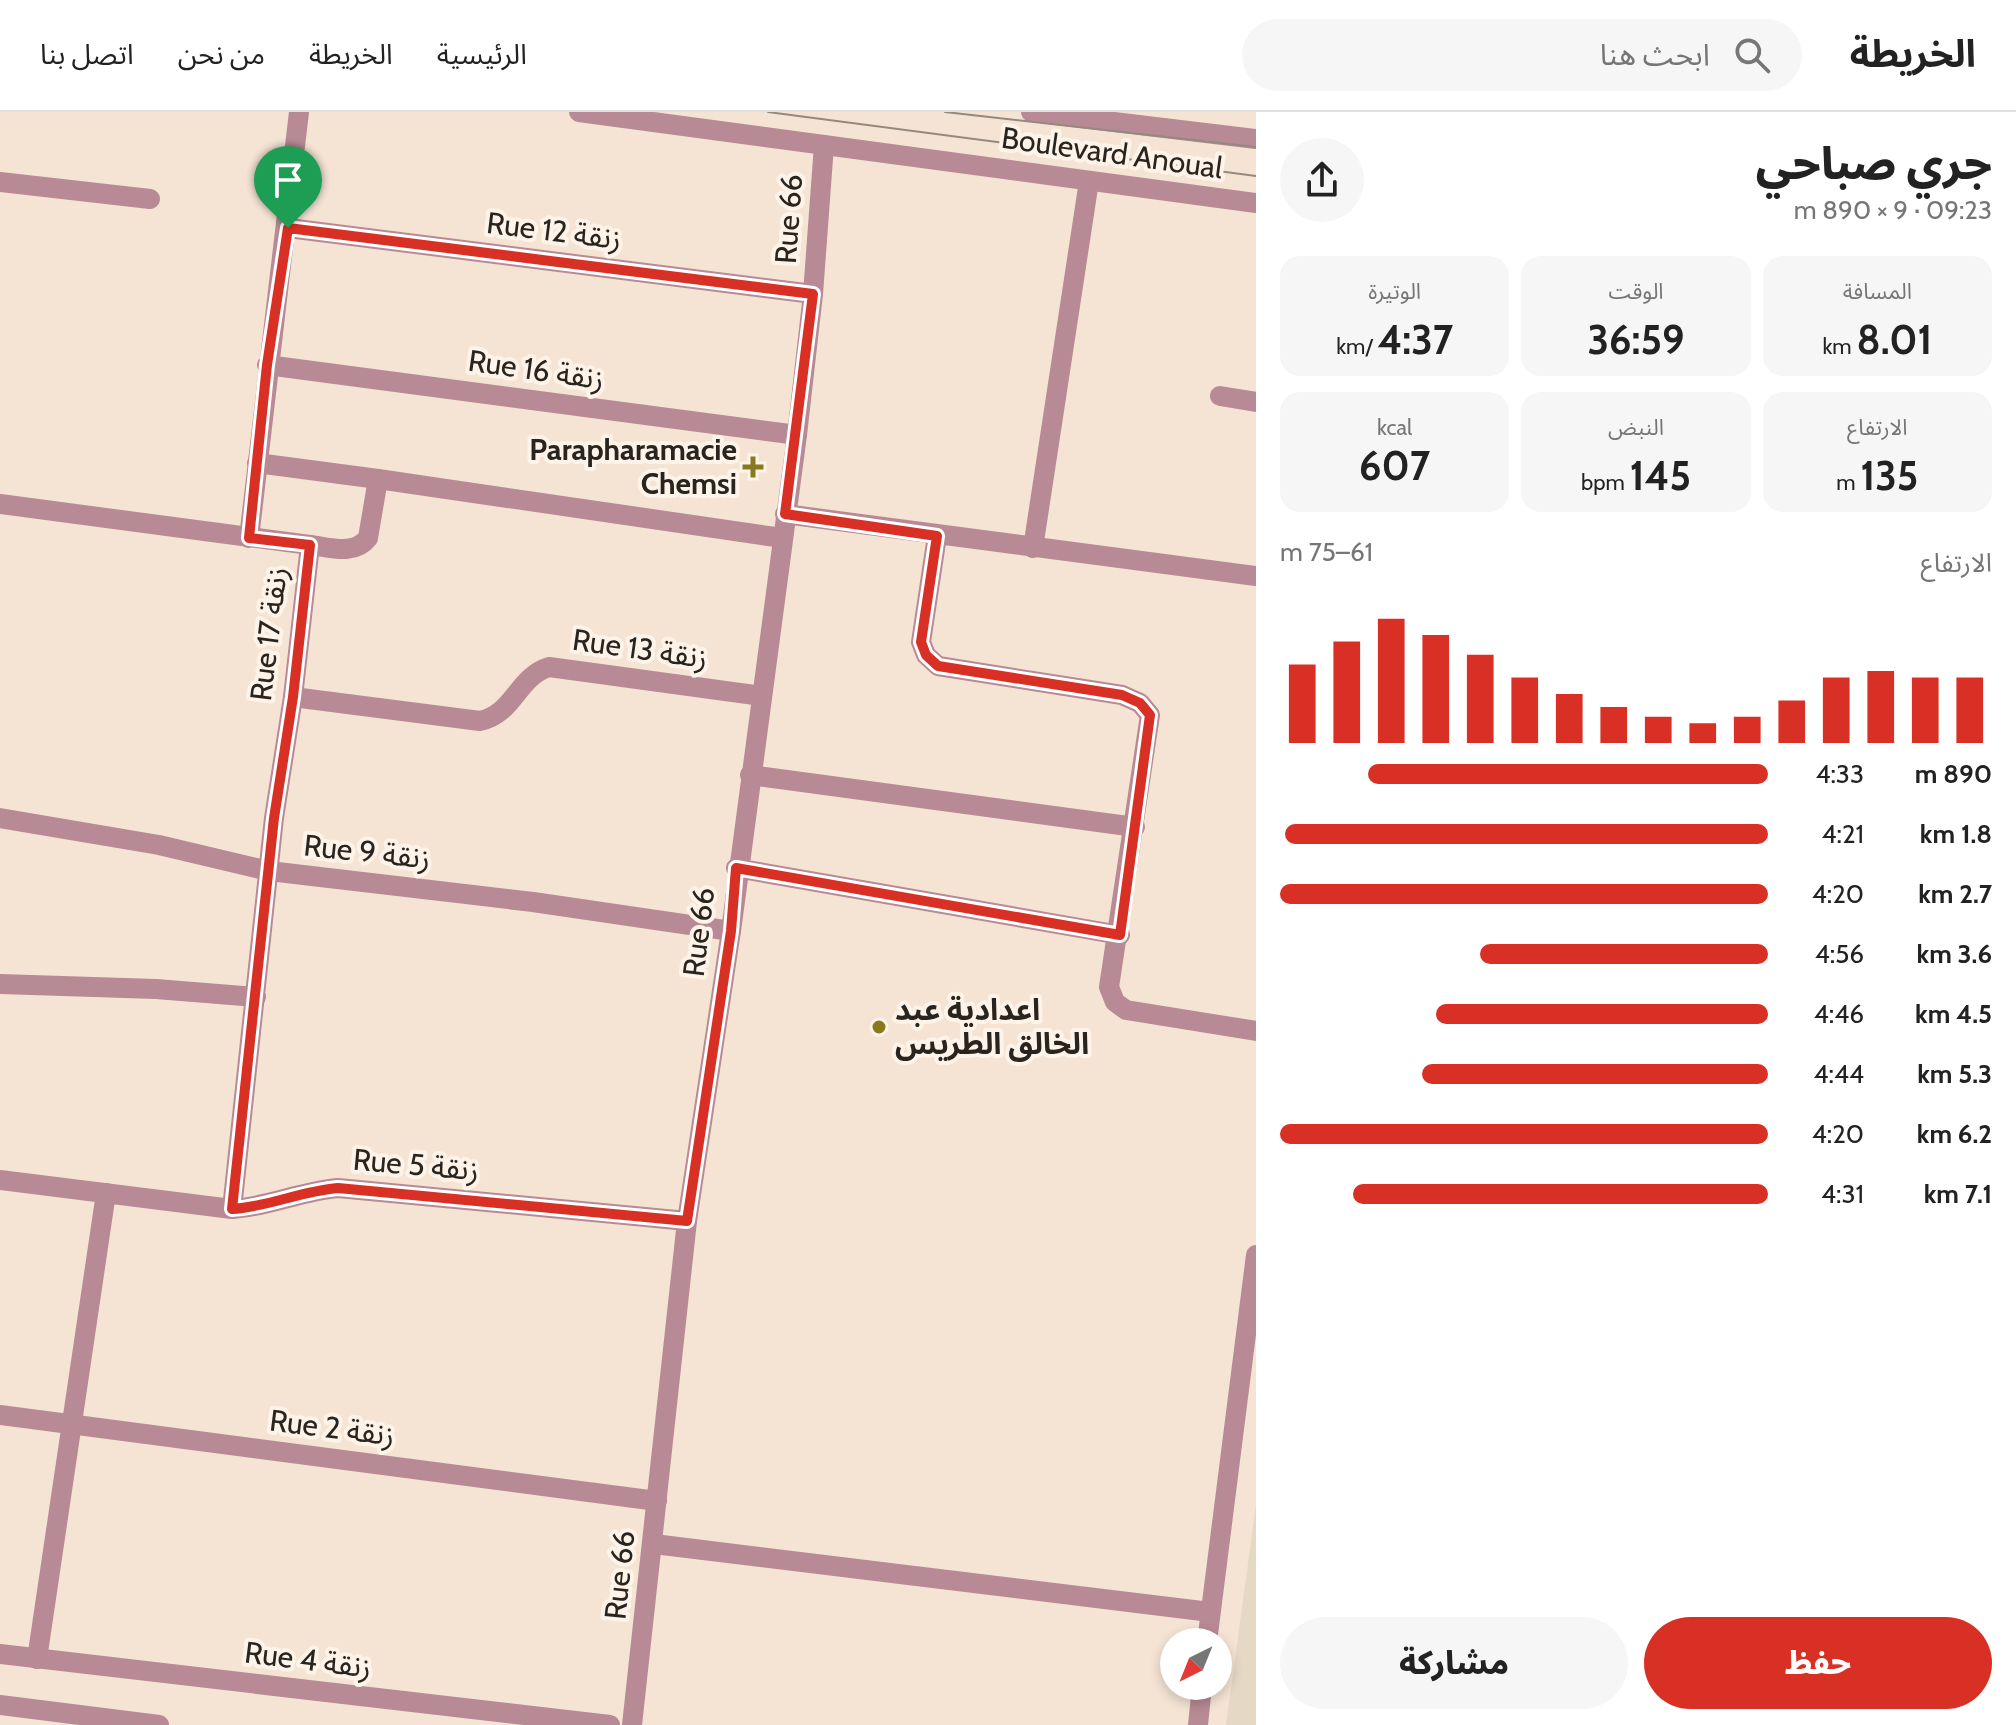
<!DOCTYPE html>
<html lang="ar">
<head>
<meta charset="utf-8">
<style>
	:root { --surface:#fff; --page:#f6f6f6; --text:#222; --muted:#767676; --line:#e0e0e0; --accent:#d93025 }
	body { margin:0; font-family:Cabin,"Noto Sans Arabic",sans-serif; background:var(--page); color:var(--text); direction:rtl; height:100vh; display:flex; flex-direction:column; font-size:30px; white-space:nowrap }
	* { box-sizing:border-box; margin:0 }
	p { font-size:26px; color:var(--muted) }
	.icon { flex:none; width:44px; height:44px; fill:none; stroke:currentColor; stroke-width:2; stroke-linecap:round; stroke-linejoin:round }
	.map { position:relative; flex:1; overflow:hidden; direction:ltr }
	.sheet { display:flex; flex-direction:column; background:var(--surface); width:760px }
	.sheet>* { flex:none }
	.needle { width:52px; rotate:223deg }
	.tools { position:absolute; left:1160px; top:1516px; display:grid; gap:16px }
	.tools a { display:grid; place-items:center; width:72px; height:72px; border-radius:50%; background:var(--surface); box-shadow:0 4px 12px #0003; font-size:40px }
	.pin { position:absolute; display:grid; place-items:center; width:68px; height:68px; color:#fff; margin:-82px -34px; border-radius:50% 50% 50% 0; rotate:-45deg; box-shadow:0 0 8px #0007 }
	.pin .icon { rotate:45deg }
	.round { display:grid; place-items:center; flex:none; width:84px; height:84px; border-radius:42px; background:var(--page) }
	.summary { display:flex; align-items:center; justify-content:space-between; height:136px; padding:0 24px }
	h1 { font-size:44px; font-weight:800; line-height:60px }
	.figures { display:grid; grid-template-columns:repeat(3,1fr); gap:12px; height:136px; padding:8px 24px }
	.figures div { display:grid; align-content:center; border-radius:20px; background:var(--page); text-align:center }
	.figures b { font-size:40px; font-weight:800 }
	.figures small { font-size:22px; font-weight:400 }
	.figures p { font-size:22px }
	.chart { height:224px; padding:16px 24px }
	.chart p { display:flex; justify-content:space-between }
	.chart svg { width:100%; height:144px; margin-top:8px; stroke:var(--accent); stroke-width:6 }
	.action { display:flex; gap:16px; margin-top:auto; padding:16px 24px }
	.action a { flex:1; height:92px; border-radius:48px; background:var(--accent); color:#fff; font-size:32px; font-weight:800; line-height:92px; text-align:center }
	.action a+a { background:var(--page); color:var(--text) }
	ul { padding:0 24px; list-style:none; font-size:26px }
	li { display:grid; grid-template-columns:128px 96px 1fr; align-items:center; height:60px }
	li i { height:20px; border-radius:10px; background:var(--accent) }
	header { display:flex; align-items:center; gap:48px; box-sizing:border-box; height:112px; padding:0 40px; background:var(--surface); border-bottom:2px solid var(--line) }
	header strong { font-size:38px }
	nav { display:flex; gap:44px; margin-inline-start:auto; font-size:28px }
	.search { width:560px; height:72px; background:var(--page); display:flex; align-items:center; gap:20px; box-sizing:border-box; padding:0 28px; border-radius:44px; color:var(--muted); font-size:30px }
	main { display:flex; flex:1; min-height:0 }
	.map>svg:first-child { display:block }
	.industrial { fill:#e5d8c5 }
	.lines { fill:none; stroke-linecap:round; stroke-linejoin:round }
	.minor { stroke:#b78a95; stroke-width:20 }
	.tram { stroke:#95897e; stroke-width:2 }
	.route-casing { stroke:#fff; stroke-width:16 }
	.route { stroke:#d93025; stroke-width:10 }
	.poi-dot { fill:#87791d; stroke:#fdf3e9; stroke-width:3 }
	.labels { text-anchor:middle; stroke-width:8; stroke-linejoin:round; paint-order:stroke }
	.street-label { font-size:30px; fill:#2a241e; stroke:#fdf3e9 }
	.poi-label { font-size:30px; font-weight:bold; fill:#2a241e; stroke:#fdf3e9; text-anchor:end }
</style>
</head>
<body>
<header>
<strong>الخريطة</strong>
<div class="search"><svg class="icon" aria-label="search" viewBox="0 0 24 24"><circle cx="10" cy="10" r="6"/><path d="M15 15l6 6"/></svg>ابحث هنا</div>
<nav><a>الرئيسية</a><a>الخريطة</a><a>من نحن</a><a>اتصل بنا</a></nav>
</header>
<main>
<section class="sheet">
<div class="summary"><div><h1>جري صباحي</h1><p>09:23 · 9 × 890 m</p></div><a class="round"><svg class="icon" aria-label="share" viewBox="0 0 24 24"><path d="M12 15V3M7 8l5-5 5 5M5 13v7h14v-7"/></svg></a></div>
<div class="figures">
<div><p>المسافة</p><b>8.01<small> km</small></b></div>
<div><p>الوقت</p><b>36:59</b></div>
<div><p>الوتيرة</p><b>4:37<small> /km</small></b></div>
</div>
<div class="figures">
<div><p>الارتفاع</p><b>135<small> m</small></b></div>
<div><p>النبض</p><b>145<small> bpm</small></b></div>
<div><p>kcal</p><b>607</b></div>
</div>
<div class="chart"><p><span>الارتفاع</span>61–75 m</p>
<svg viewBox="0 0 160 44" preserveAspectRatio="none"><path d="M5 44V20M15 44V13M25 44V6M35 44V11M45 44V17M55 44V24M65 44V29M75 44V33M85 44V36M95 44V38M105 44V36M115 44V31M125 44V24M135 44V22M145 44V24M155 44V24"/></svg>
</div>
<ul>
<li><b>890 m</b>4:33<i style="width:82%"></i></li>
<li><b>1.8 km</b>4:21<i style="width:99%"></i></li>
<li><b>2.7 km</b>4:20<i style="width:100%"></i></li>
<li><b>3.6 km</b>4:56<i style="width:59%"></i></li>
<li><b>4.5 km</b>4:46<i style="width:68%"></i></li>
<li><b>5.3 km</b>4:44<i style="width:71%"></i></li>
<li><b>6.2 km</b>4:20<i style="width:100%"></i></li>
<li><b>7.1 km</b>4:31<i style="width:85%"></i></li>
</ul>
<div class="action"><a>حفظ</a><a>مشاركة</a></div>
</section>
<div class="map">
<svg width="1256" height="1613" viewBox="0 0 1256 1613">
	<rect width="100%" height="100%" fill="#f5e4d4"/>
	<polygon class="industrial" points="1256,1393 1256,1613 1226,1613"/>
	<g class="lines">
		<g class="minor">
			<polyline points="579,0 1256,91"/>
			<polyline points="1031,0 1256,27"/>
			<polyline points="0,70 150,87"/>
			<polyline points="288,116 813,182"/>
			<polyline points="267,253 797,323"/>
			<polyline points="1220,284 1256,290"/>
			<polyline points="257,351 378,367"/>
			<polyline points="0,392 310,433"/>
			<polyline points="785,402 1256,464"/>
			<polyline points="937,424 921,530 926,543 938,554 1122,583 1140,591 1150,603 1109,875 1115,890 1126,898 1256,919"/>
			<polyline points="249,426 299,0"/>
			<polyline points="1033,436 1089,69"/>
			<path d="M293 585 480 609C514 602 517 565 549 555L762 584"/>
			<polyline points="750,663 1135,715"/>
			<polyline points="0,706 159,733 269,759 533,790 731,819"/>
			<polyline points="736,756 1120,823"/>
			<polyline points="0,872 156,877 256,885"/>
			<path d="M0 1068 232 1097C268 1095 301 1079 338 1076L687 1109"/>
			<path d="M232 1097 274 706 293 585 310 433C330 435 354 444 368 426L378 367 782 426"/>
			<polyline points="0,1303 657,1389"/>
			<polyline points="654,1432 1210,1500"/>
			<polyline points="1207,1530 1256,1143"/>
			<polyline points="0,1542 610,1613"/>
			<polyline points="37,1547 106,1081"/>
			<polyline points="0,1593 159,1613"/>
			<polyline points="632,1613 687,1109 731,819 797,323 813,182 824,33"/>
			<polyline points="1198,1613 1202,1574"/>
		</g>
		<g class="tram">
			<polyline points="768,0 1256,64"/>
			<polyline points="945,0 1256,35"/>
		</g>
	</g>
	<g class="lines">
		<g class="route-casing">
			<path id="route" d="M288 116 813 182 785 402 937 424 921 530 926 543 938 554 1122 583 1140 591 1150 603 1120 823 736 756 731 819 687 1109 338 1076C301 1079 268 1095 232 1097L274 706 293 585 310 433 249 426 267 253Z"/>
		</g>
		<use href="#route" class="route"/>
	</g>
	<g class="poi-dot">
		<path d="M749 343h8v8h8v8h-8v8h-8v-8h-8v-8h8z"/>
		<circle cx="879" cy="915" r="8"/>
	</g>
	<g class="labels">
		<g class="street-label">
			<text transform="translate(1112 41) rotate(8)" y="10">Boulevard Anoual</text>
			<text transform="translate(789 107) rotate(-86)" y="10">Rue 66</text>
			<text transform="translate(554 119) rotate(7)" y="10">Rue 12 زنقة</text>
			<text transform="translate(536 258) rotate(8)" y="10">Rue 16 زنقة</text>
			<text transform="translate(269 522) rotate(-83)" y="10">Rue 17 زنقة</text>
			<text transform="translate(640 537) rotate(8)" y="10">Rue 13 زنقة</text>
			<text transform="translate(367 740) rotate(6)" y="10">Rue 9 زنقة</text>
			<text transform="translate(699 820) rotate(-83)" y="10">Rue 66</text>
			<text transform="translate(416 1053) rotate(5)" y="10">Rue 5 زنقة</text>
			<text transform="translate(332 1316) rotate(7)" y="10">Rue 2 زنقة</text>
			<text transform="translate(620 1463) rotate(-84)" y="10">Rue 66</text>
			<text transform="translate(308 1548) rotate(7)" y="10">Rue 4 زنقة</text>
		</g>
		<g class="poi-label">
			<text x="737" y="348">Parapharamacie<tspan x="737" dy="34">Chemsi</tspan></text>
			<text x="895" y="908" text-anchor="start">اعدادية عبد<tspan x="895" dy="34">الخالق الطريس</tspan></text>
		</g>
	</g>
</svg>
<div class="tools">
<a><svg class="needle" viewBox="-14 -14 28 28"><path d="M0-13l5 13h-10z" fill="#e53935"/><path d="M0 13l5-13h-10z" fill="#767676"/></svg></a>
</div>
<div class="pin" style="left:288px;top:116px;background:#1e9e55"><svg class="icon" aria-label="arrive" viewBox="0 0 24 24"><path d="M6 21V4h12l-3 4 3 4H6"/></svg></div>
</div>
</main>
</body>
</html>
